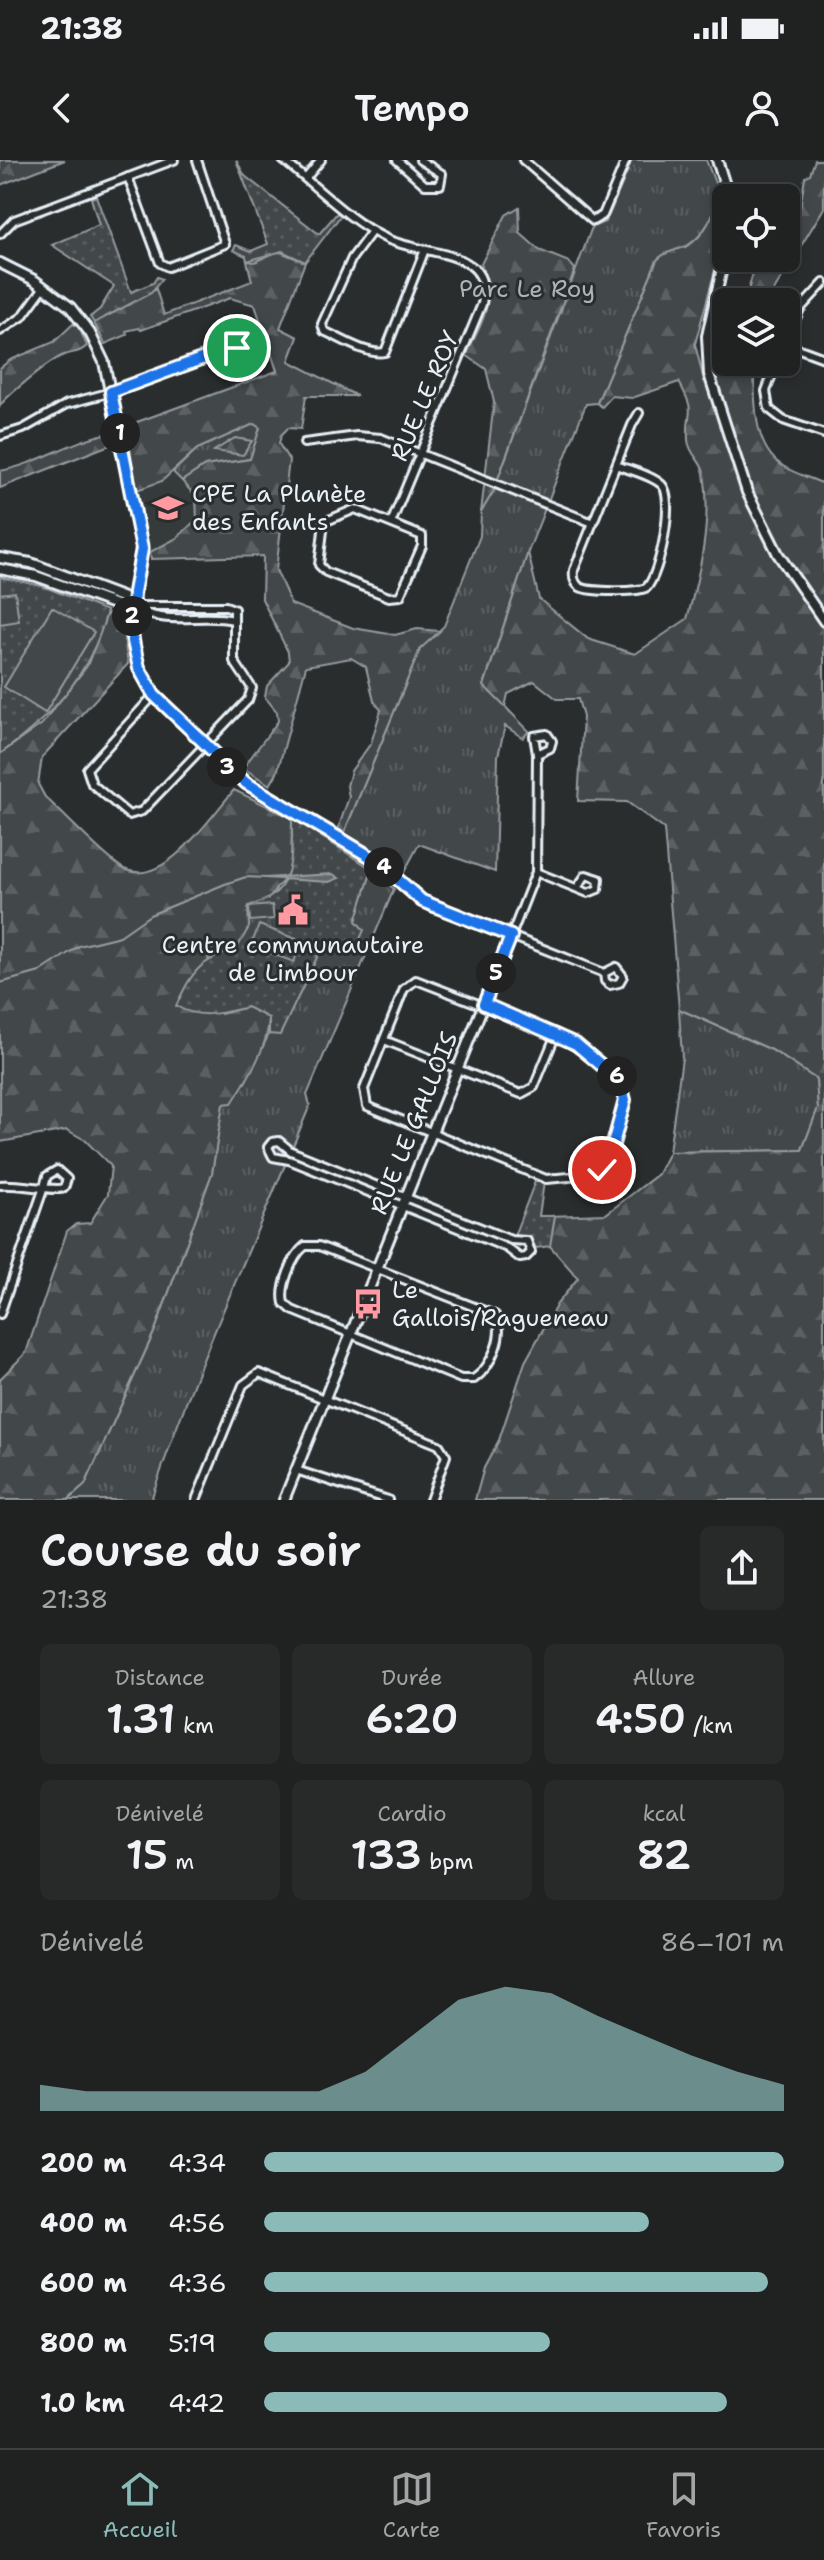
<!DOCTYPE html>
<html lang="fr">
<head>
<meta charset="utf-8">
<style>
	:root { --surface:#202222; --page:#282a2a; --text:#f1f3f6; --muted:#a2a4a5; --line:#3d3f40; --accent:#8bbbb9 }
	body { margin:0; font-family:"Shantell Sans",sans-serif; background:var(--page); color:var(--text); height:100vh; display:flex; flex-direction:column; font-size:30px; white-space:nowrap }
	* { box-sizing:border-box; margin:0 }
	p { font-size:26px; color:var(--muted) }
	.icon { flex:none; width:44px; height:44px; fill:none; stroke:currentColor; stroke-width:2; stroke-linecap:round; stroke-linejoin:round }
	.map { position:relative; height:1340px; overflow:hidden }
	.drawer { display:flex; flex-direction:column; background:var(--surface); flex:1 }
	.drawer>* { flex:none }
	.fabs { position:absolute; left:712px; top:24px; display:grid; gap:16px }
	.fabs a { display:grid; place-items:center; width:88px; height:88px; border-radius:12px; background:var(--surface); box-shadow:0 4px 12px #0003,0 0 0 2px var(--line); font-size:40px }
	.pin { position:absolute; display:grid; place-items:center; width:68px; height:68px; color:#fff; margin:-34px; border:4px solid #fff; border-radius:50%; box-shadow:0 2px 8px #0007 }
	.km { position:absolute; width:40px; height:40px; margin:-20px; border-radius:50%; background:#222; color:#fff; font-size:22px; line-height:40px; text-align:center }
	.round { display:grid; place-items:center; flex:none; width:84px; height:84px; border-radius:12px; background:var(--page) }
	.summary { display:flex; align-items:center; justify-content:space-between; height:136px; padding:0 40px }
	h1 { font-size:44px; font-weight:600; line-height:60px }
	.figures { display:grid; grid-template-columns:repeat(3,1fr); gap:12px; height:136px; padding:8px 40px }
	.figures div { display:grid; align-content:center; border-radius:12px; background:var(--page); text-align:center }
	.figures b { font-size:40px; font-weight:600 }
	.figures small { font-size:22px; font-weight:400 }
	.figures p { font-size:22px }
	.chart { height:224px; padding:16px 40px }
	.chart p { display:flex; justify-content:space-between }
	.chart svg { width:100%; height:144px; margin-top:8px; fill:var(--accent); opacity:.7 }
	ul { padding:0 40px; list-style:none; font-size:26px }
	li { display:grid; grid-template-columns:128px 96px 1fr; align-items:center; height:60px }
	li i { height:20px; border-radius:10px; background:var(--accent) }
	.status { display:flex; justify-content:space-between; align-items:center; height:56px; padding:0 40px; background:var(--surface); direction:ltr }
	.status svg { height:22px; fill:currentColor }
	header { display:flex; justify-content:space-between; align-items:center; height:104px; padding:0 40px; background:var(--surface); font-size:36px; font-weight:600 }
	.tab-bar { display:flex; justify-content:space-around; align-items:center; height:112px; border-top:2px solid var(--line); background:var(--surface); font-size:22px; color:var(--muted) }
	.tab-bar a { display:grid; justify-items:center; gap:4px }
	.tab-bar .on { color:var(--accent) }
	.map>svg:first-child { display:block }
	.built { fill:#363a3b }
	.grass { fill:url(#grass-tufts); stroke:#959ca0; stroke-width:2 }
	.forest { fill:url(#forest-firs); stroke:#959ca0; stroke-width:2 }
	.park { fill:url(#park-dots); stroke:#959ca0; stroke-width:2 }
	.pitch { fill:#424648; stroke:#959ca0; stroke-width:2 }
	.water { fill:url(#water-ripples); stroke:#989fa3; stroke-width:2 }
	.lines { fill:none; stroke-linecap:round; stroke-linejoin:round }
	.stream { stroke:#989fa3; stroke-width:2 }
	.minor-casing { stroke:#e8f1f8; stroke-width:12 }
	.tertiary-casing { stroke:#e8f1f8; stroke-width:14 }
	.minor { stroke:#2a2d2e; stroke-width:6 }
	.tertiary { stroke:#2a2d2e; stroke-width:8 }
	.route-casing { stroke:#fff; stroke-width:16 }
	.route { stroke:#1a73e8; stroke-width:10 }
	.labels { text-anchor:middle; stroke-width:6; stroke-linejoin:round; paint-order:stroke }
	.park-label { font-size:24px; fill:#aeb5ba; stroke:#2a2d2e }
	.street-label { font-size:24px; fill:#e8f1f8; stroke:#2a2d2e }
	.poi-label { font-size:24px; fill:#e8f1f8; stroke:#2a2d2e; text-anchor:start }
</style>
</head>
<body>
<div class="status"><b>21:38</b><svg viewBox="0 0 49 12"><path d="M0 12V9h3v3zM5 12V6h3v6zM10 12V3h3v9zM15 12V0h3v12zM26 1h20v11H26zM47 4h2v5h-2z"/></svg></div>
<header><svg class="icon" aria-label="back" viewBox="0 0 24 24"><path d="M15 5l-7 7 7 7"/></svg>Tempo<svg class="icon" aria-label="person" viewBox="0 0 24 24"><circle cx="12" cy="8" r="4"/><path d="M4 21q1-7 8-7t8 7"/></svg></header>
<div class="map">
<svg width="824" height="1340" viewBox="0 0 824 1340">
	<defs>
		<pattern id="grass-tufts" width="24" height="20" patternUnits="userSpaceOnUse" patternTransform="scale(2)"><rect width="24" height="20" fill="#424648"/><path d="M3 7l-1-3M5 7V3M7 7l1-3M15 17l-1-3M17 17v-4M19 17l1-3" fill="none" stroke="#5d6163"/></pattern>
		<pattern id="forest-firs" width="22" height="20" patternUnits="userSpaceOnUse" patternTransform="scale(2)"><rect width="22" height="20" fill="#424648"/><path d="M5 1l3.5 6h-7zM16 11l3.5 6h-7z" fill="#5d6163"/></pattern>
		<pattern id="park-dots" width="8" height="8" patternUnits="userSpaceOnUse" patternTransform="scale(2)"><rect width="8" height="8" fill="#424648"/><path d="M2 2h.1M6 6h.1" fill="none" stroke="#5d6163" stroke-width="1.8" stroke-linecap="round"/></pattern>
		<pattern id="water-ripples" width="26" height="14" patternUnits="userSpaceOnUse" patternTransform="scale(2)"><rect width="26" height="14" fill="#63686b"/><path d="M2 4q2-2 4 0t4 0M15 11q2-2 4 0t4 0" fill="none" stroke="#797e81"/></pattern>
	</defs>
	<rect width="100%" height="100%" fill="#2a2d2e"/>
	<filter id="ink" filterUnits="userSpaceOnUse"><feTurbulence type="fractalNoise" baseFrequency=".0125" numOctaves="2"/><feDisplacementMap in="SourceGraphic" scale="16" xChannelSelector="R" yChannelSelector="G"/><feConvolveMatrix kernelMatrix="1 2 1 2 8 2 1 2 1" color-interpolation-filters="sRGB"/></filter>
	<g filter="url(#ink)">
		<polygon class="built" points="173,312 196,337 197,359 177,378 150,392 137,330 162,321"/>
		<g class="grass">
			<path d="M632 0H706L720 36C713 55 705 76 687 86 676 91 666 91 657 100L597 243 586 244 528 392 484 525 529 571 523 578 505 566 498 596 495 712 419 684 402 716 384 699 344 673 420 489 444 466 480 376 481 352 493 332 592 67 605 62 609 55Z"/>
			<polygon points="255,263 260,268 250,299 205,306 182,321 173,312 197,289"/>
			<path d="M372 709 394 729 307 935 310 945C256 1077 196 1205 151 1340H68L85 1325 155 1170 212 1013 223 943 245 923 269 874H280L320 791 331 784 354 793 356 761Z"/>
			<polygon points="679,849 772,890 816,919 818,948 802,990 669,992 682,898"/>
		</g>
		<g class="forest">
			<polygon points="0,0 65,0 0,25"/>
			<polygon points="815,0 824,0 824,48 767,142 745,142 757,98 786,98 786,53 800,49 805,17 810,14"/>
			<path d="M720 36 725 73 695 184 704 221 718 212V169L726 150V202H754C755 236 751 286 783 306 795 314 811 318 824 324V1340H475L484 1308 499 1280 525 1202 557 1144 578 1118 550 1086 542 1083 549 1056 606 1054 658 1014 669 992 802 990 818 948 816 919 772 890 679 849 664 669 627 642 578 641 583 557 578 539H557L534 521 508 534 505 547 484 526 528 392 539 439 588 479 635 494 687 459C700 412 712 362 704 313 702 301 689 294 688 280 686 247 698 257 679 222L632 238 612 236 602 247 597 243 657 100C665 91 676 91 687 86 705 76 713 55 720 36Z"/>
			<path d="M519 47 520 73 539 90 569 102 575 109 493 332 481 352 494 242 486 209 466 195C483 160 496 143 481 104L506 55Z"/>
			<polygon points="278,91 305,102 280,168 298,177 289,201 357,236 306,236 301,269 288,268 281,275 279,284 289,300 276,410 291,444 353,468 395,475 417,469 440,471 420,489 344,673 338,669 349,637 347,626 351,611 371,583 381,550 374,541 366,507 351,498 306,506 277,613 270,625 243,608 278,561 277,552 265,537 267,526 289,502 288,492 262,439 263,396 151,399 150,392 177,378 197,359 196,337 182,321 205,306 250,299 260,268 254,264 197,289 162,321 137,330 126,266 277,211 255,145 230,138 141,170 139,168 126,171 127,175 105,184 94,163 156,129 164,155 252,121 247,101 255,102"/>
			<path d="M73 164 79 167 87 186C79 193 74 192 64 195 52 199 5 237 0 246V208L10 200 54 182Z"/>
			<path d="M110 273 112 284 0 328V311C39 304 71 280 110 273Z"/>
			<polygon points="235,278 252,281 243,295 214,291"/>
			<path d="M111 453 121 458 128 504 42 597 38 624 45 637C63 653 107 700 124 709 164 729 212 655 234 630L292 658 291 713 277 727 236 790 208 798 221 854 247 847 269 858C268 888 248 918 232 943L223 944 212 1013 155 1170 85 1325 68 1340H0V1219L26 1193 67 1071 76 1064 90 1063 108 1034 111 1006 85 980 67 970 0 982V594L42 564 87 506 107 454Z"/>
		</g>
		<g class="park">
			<polygon points="236,0 245,16 319,74 337,53 341,55 305,102 282,91 247,101 246,96 233,90 236,85 251,91 268,84"/>
			<polygon points="96,36 131,132 153,123 157,117 162,119 151,133 94,163 90,157 100,149 114,126 52,85 99,65 91,38"/>
			<path d="M0 417 42 426 107 451C91 515 51 557 0 594Z"/>
			<path d="M292 658 372 709 356 761 364 770 354 793 331 784 320 791 280 875 269 874V858L247 847C222 853 200 860 176 846 192 812 199 800 236 790L249 767 248 746C295 736 292 698 292 658Z"/>
			<polygon points="536,1019 544,1022 539,1056 555,1056 550,1086 536,1088 530,1077 514,1076"/>
		</g>
		<g class="pitch">
			<polygon points="15,432 19,461 0,464 0,434"/>
			<polygon points="52,447 94,472 45,553 4,527"/>
			<polygon points="272,745 274,759 250,761 249,747"/>
			<polygon points="259,765 302,781 294,802 251,786"/>
		</g>
		<polygon class="water" points="333,714 339,718 329,722 265,718"/>
		<g class="lines">
			<polyline class="stream" points="0,823 40,812 79,786 120,776 150,755 225,724 246,717 266,718"/>
			<g class="minor-casing">
				<g id="minor">
					<path d="M283 0C316 26 349 61 387 79 411 90 451 91 470 105 483 114 485 129 482 144L392 361"/>
					<polyline points="397,0 425,25 440,25 442,14 420,0"/>
					<polyline points="523,0 593,61 603,55 626,0"/>
					<polyline points="128,17 160,103 168,107 225,84 197,0"/>
					<polyline points="306,18 321,0"/>
					<path d="M372 71 352 98 322 164 324 171C340 178 368 196 385 192L424 92"/>
					<polyline points="0,74 14,60 174,0"/>
					<polyline points="0,171 22,157 44,127"/>
					<circle cx="226" cy="191" r="11"/>
					<polyline points="786,181 800,149 824,123"/>
					<polyline points="786,184 824,198"/>
					<polyline points="777,202 766,231 769,249 783,260 824,274"/>
					<polyline points="0,276 23,269 67,244 123,229 215,194"/>
					<polyline points="304,283 357,276 381,278 593,363"/>
					<path d="M616 305C629 310 652 315 662 325 675 338 660 414 647 427 641 433 588 432 580 427 574 423 573 417 574 410L632 265 639 253"/>
					<polygon points="355,349 422,376 422,386 400,436 389,437 326,412 319,405 324,362"/>
					<polyline points="132,446 226,446 234,449 234,501 252,528 248,540 142,651 129,655 92,624 87,609 154,535"/>
					<path d="M132 446C165 468 199 452 234 460"/>
					<polyline points="537,594 534,576 547,574 552,581 550,588 537,594 536,712 511,776 604,813 605,821 610,825 619,823 623,816 616,807 604,813"/>
					<polyline points="536,712 588,733 598,729 599,719 586,715 577,728"/>
					<polygon points="416,820 556,874 612,910 623,926 625,940 609,999 602,1010 593,1015 546,1019 367,946 364,929 404,829"/>
					<polyline points="384,880 521,934 534,927 556,874"/>
					<polygon points="279,981 291,991 511,1080 527,1081 531,1092 526,1097 520,1098 507,1088 289,1000 273,997 268,987 272,982"/>
					<path d="M0 1025C18 1023 55 1032 64 1028L67 1019 57 1010 47 1016 44 1027 0 1154"/>
					<path d="M305 1086H319L495 1155C506 1174 491 1207 474 1219H461L292 1150 284 1143C280 1127 292 1096 305 1086Z"/>
					<polyline points="296,1310 388,1340"/>
					<polyline points="196,1340 243,1225 259,1213 439,1285 446,1296 430,1340"/>
				</g>
			</g>
			<g class="tertiary-casing">
				<g id="tertiary">
					<polyline points="717,0 729,38"/>
					<polyline points="726,90 707,176 709,214 747,332 778,394 824,461"/>
					<polyline points="0,103 34,120 70,147 90,173 104,202 142,387 132,446 134,487 139,508 154,535 246,623 376,700 422,741 511,776 284,1340"/>
					<polyline points="0,398 31,403 124,438 132,446"/>
					<polyline points="0,409 36,416 122,447 132,446"/>
				</g>
			</g>
			<use href="#minor" class="minor"/>
			<use href="#tertiary" class="tertiary"/>
		</g>
	</g>
	<g class="lines" filter="url(#ink)">
		<g class="route-casing">
			<polyline id="route" points="237,188 224,180 218,184 215,194 111,232 142,389 134,432 132,477 139,508 154,535 246,623 376,700 422,741 511,776 484,844 576,884 620,921 625,940 609,999 602,1010"/>
		</g>
		<use href="#route" class="route"/>
	</g>
	<defs>
		<g id="school-bare" transform="scale(2.4)"><path d="M0-5L7-2L0 1L-7-2ZM-4 1L0 2.5L4 1V4Q0 6-4 4Z" fill="#ff9aa2" stroke="#2a2d2e" stroke-width="2.5" paint-order="stroke"/></g>
		<g id="civic-bare" transform="scale(2.4)"><path d="M-.6-6.5H3V-4.5H.6V-3L4-1V1h2V6H-6V1h2V-1L-.6-3ZM-1.2 2.5V6h2.4V2.5Z" fill="#ff9aa2" stroke="#2a2d2e" stroke-width="2.5" paint-order="stroke"/></g>
		<g id="bus-bare" transform="scale(2.4)"><path d="M-5-6H5V4H4V6H2V4H-2V6H-4V4H-5ZM-3.5-4V0h7V-4ZM-3.5 1.2v1.5H-2V1.2ZM2 1.2v1.5H3.5V1.2Z" fill="#ff9aa2" stroke="#2a2d2e" stroke-width="2.5" paint-order="stroke"/></g>
	</defs>
	<g fill-rule="evenodd">
		<use href="#school-bare" x="168" y="348"/>
		<use href="#civic-bare" x="293" y="750"/>
		<use href="#bus-bare" x="368" y="1144"/>
	</g>
	<g class="labels">
		<g class="park-label">
			<text x="527" y="137">Parc Le Roy</text>
		</g>
		<g class="street-label">
			<text transform="translate(425 236) rotate(-67)" y="8">RUE LE ROY</text>
			<text transform="translate(414 963) rotate(-68)" y="8">RUE LE GALLOIS</text>
		</g>
		<g class="poi-label">
			<text x="192" y="342">CPE La Planète<tspan x="192" dy="28">des Enfants</tspan></text>
			<text x="293" y="793" text-anchor="middle">Centre communautaire<tspan x="293" dy="28">de Limbour</tspan></text>
			<text x="392" y="1138">Le<tspan x="392" dy="28">Gallois/Ragueneau</tspan></text>
		</g>
	</g>
</svg>
<div class="fabs">
<a><svg class="icon" aria-label="locate" viewBox="0 0 24 24"><circle cx="12" cy="12" r="6"/><path d="M12 2v4M12 18v4M2 12h4M18 12h4"/></svg></a>
<a><svg class="icon" aria-label="layers" viewBox="0 0 24 24"><path d="M12 4l9 5-9 5-9-5zM3 14l9 5 9-5"/></svg></a>
</div>
<div class="pin" style="left:237px;top:188px;background:#1e9e55"><svg class="icon" aria-label="arrive" viewBox="0 0 24 24"><path d="M6 21V4h12l-3 4 3 4H6"/></svg></div>
<div class="pin" style="left:602px;top:1010px;background:#d93025"><svg class="icon" aria-label="check" viewBox="0 0 24 24"><path d="M5 12l5 5 9-10"/></svg></div>
<b class="km" style="left:120px;top:273px">1</b>
<b class="km" style="left:132px;top:456px">2</b>
<b class="km" style="left:227px;top:607px">3</b>
<b class="km" style="left:384px;top:707px">4</b>
<b class="km" style="left:496px;top:813px">5</b>
<b class="km" style="left:617px;top:916px">6</b>
</div>
<section class="drawer">
<div class="summary"><div><h1>Course du soir</h1><p>21:38</p></div><a class="round"><svg class="icon" aria-label="share" viewBox="0 0 24 24"><path d="M12 15V3M7 8l5-5 5 5M5 13v7h14v-7"/></svg></a></div>
<div class="figures">
<div><p>Distance</p><b>1.31<small> km</small></b></div>
<div><p>Durée</p><b>6:20</b></div>
<div><p>Allure</p><b>4:50<small> /km</small></b></div>
</div>
<div class="figures">
<div><p>Dénivelé</p><b>15<small> m</small></b></div>
<div><p>Cardio</p><b>133<small> bpm</small></b></div>
<div><p>kcal</p><b>82</b></div>
</div>
<div class="chart"><p><span>Dénivelé</span>86–101 m</p>
<svg viewBox="0 0 160 44" preserveAspectRatio="none"><path d="M0 44V36L10 38L20 38L30 38L40 38L50 38L60 38L70 32L80 21L90 10L100 6L110 8L120 15L130 21L140 27L150 32L160 36V44z"/></svg>
</div>
<ul>
<li><b>200 m</b>4:34<i style="width:100%"></i></li>
<li><b>400 m</b>4:56<i style="width:74%"></i></li>
<li><b>600 m</b>4:36<i style="width:97%"></i></li>
<li><b>800 m</b>5:19<i style="width:55%"></i></li>
<li><b>1.0 km</b>4:42<i style="width:89%"></i></li>
</ul>
</section>
<nav class="tab-bar">
<a class="on"><svg class="icon" aria-label="home" viewBox="0 0 24 24"><path d="M3 11l9-7 9 7M6 9v11h12V9"/></svg>Accueil</a>
<a><svg class="icon" aria-label="map" viewBox="0 0 24 24"><path d="M3 6l6-2 6 2 6-2v14l-6 2-6-2-6 2zM9 4v14M15 6v14"/></svg>Carte</a>
<a><svg class="icon" aria-label="saved" viewBox="0 0 24 24"><path d="M7 4h10v16l-5-4-5 4z"/></svg>Favoris</a>
</nav>
</body>
</html>
